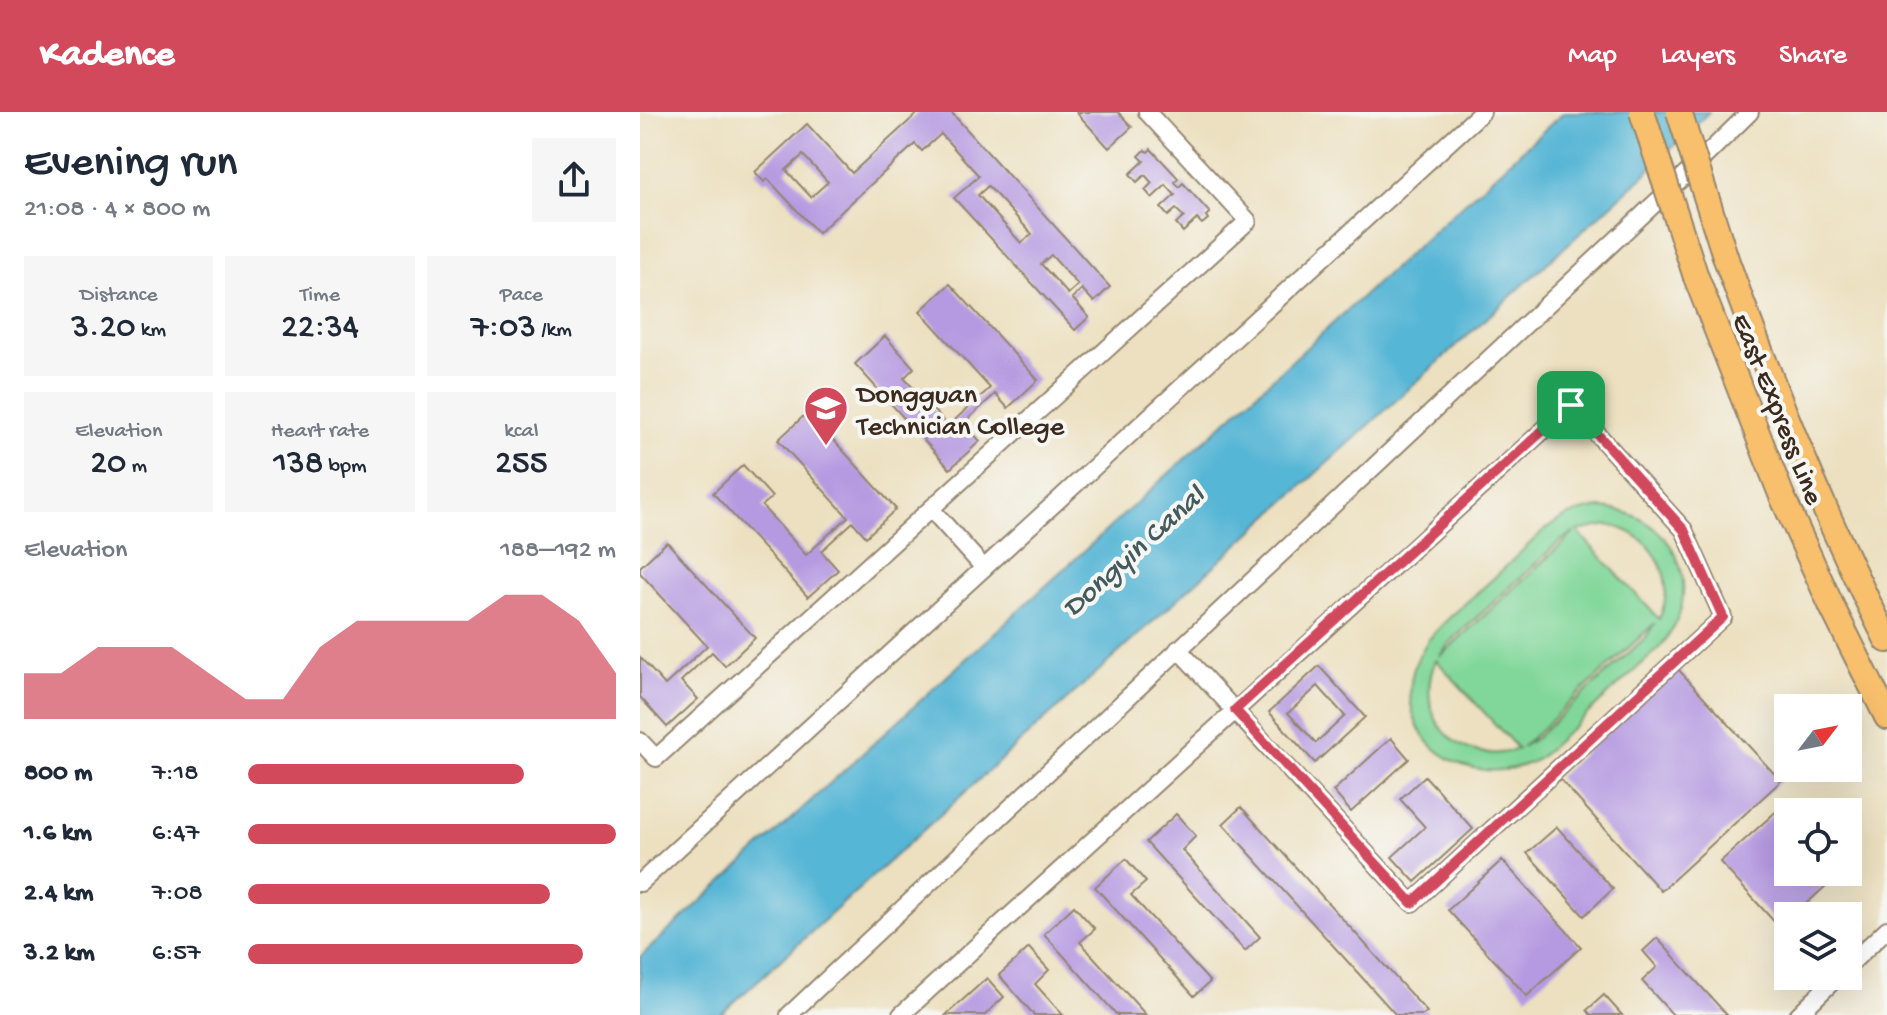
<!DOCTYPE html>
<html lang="en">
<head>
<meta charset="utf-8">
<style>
	:root { --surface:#fff; --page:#f6f6f7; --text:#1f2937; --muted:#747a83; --accent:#d1495b }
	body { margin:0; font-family:"Gochi Hand",sans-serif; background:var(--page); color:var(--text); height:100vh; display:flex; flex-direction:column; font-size:30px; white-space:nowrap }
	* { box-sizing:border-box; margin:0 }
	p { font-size:26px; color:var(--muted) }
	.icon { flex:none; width:44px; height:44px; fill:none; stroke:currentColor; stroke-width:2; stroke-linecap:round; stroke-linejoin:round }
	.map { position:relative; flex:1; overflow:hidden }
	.panel { display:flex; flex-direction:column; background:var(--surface); width:640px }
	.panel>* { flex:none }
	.needle { width:52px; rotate:58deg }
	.tools { position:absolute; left:1134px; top:582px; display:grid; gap:16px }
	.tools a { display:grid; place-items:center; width:88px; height:88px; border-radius:0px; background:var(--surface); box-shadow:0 8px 32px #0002; font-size:40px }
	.pin { position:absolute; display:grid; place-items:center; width:68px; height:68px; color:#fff; margin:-34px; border-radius:16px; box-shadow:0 4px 12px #0006 }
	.round { display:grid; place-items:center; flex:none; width:84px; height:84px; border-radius:0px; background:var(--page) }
	.headline { display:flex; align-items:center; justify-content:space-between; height:136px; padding:0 24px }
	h1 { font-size:44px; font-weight:600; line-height:60px }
	.metrics { display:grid; grid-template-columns:repeat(3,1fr); gap:12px; height:136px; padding:8px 24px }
	.metrics div { display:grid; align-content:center; border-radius:0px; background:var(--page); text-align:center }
	.metrics b { font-size:34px; font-weight:600 }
	.metrics small { font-size:22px; font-weight:400 }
	.metrics p { font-size:22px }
	.chart { height:224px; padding:16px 24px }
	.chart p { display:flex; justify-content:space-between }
	.chart svg { width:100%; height:144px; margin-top:8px; fill:var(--accent); opacity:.7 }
	ul { padding:0 24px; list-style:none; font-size:26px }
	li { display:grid; grid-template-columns:128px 96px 1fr; align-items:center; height:60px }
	li i { height:20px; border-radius:10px; background:var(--accent) }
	header { display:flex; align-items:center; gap:48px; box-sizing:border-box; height:112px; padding:0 40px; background:var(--accent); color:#fff }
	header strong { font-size:38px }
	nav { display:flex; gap:44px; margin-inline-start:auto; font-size:28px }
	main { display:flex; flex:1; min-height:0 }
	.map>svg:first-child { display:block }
	.green { fill:#81d79a; stroke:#5e805c; stroke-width:2; fill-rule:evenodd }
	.water { fill:#56b6d5; stroke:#48707a; stroke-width:2 }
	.building { fill:#b59ae1; fill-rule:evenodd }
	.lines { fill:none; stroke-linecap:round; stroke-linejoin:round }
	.minor-casing { stroke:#94856f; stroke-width:20 }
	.highway-casing { stroke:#94856f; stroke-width:28 }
	.minor { stroke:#fff; stroke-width:16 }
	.highway { stroke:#f8bf6c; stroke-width:24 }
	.highway-bridge-casing { stroke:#94856f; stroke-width:28; stroke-linecap:butt }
	.highway-bridge { stroke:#f8bf6c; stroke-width:24 }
	.route-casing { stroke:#fff; stroke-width:16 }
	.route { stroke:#d1495b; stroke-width:10 }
	.labels { text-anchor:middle; stroke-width:8; stroke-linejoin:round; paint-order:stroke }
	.poi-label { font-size:28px; fill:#3b2a1e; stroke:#f6f6f2; text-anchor:start }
	.street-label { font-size:28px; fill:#3b2a1e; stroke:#f6f6f2 }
	.water-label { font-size:30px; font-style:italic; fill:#445b5e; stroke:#f6f6f2 }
</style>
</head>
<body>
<header>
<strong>Kadence</strong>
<nav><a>Map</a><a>Layers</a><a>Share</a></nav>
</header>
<main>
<section class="panel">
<div class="headline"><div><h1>Evening run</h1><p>21:08 · 4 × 800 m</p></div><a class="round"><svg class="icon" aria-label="share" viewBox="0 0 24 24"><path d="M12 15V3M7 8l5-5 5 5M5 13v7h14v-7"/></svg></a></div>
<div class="metrics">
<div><p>Distance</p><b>3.20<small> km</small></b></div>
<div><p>Time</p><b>22:34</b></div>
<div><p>Pace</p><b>7:03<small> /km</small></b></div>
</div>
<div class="metrics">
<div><p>Elevation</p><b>20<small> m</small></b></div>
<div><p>Heart rate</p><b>138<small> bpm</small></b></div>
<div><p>kcal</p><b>255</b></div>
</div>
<div class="chart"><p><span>Elevation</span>188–192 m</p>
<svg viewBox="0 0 160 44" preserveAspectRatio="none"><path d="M0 44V30L10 30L20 22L30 22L40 22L50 30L60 38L70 38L80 22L90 14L100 14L110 14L120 14L130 6L140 6L150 14L160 30V44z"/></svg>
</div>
<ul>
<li><b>800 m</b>7:18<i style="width:75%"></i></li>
<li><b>1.6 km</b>6:47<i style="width:100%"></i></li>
<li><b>2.4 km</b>7:08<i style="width:82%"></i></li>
<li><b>3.2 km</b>6:57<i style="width:91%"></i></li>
</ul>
</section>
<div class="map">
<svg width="1247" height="903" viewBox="0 0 1247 903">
	<rect width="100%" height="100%" fill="#f6f6f2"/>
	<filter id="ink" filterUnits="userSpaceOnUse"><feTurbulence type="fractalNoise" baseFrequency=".0125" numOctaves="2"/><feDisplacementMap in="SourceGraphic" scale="16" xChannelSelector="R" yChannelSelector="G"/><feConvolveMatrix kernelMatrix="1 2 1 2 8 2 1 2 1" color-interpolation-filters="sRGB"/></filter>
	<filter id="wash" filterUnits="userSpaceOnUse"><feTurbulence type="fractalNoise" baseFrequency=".006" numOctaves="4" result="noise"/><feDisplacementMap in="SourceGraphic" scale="32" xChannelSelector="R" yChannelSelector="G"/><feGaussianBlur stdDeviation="1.8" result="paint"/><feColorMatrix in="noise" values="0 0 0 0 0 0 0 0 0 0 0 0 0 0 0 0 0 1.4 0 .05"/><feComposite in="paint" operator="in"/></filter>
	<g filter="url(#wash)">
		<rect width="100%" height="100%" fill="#ece0c0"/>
		<path class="green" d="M956 396C1034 397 1072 478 1018 537L898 647C830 683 750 629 775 553 779 543 784 534 790 526 809 503 835 484 857 463 877 445 897 421 921 407 932 401 943 398 956 396ZM968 413C1013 421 1039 465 1019 507L937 419ZM933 421V422L799 545 809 531 919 430ZM1015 511 1006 525 896 626 882 635ZM796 548 878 637C820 657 771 605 796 548Z"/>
		<polygon class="water" points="924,0 1069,0 1002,65 80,903 0,903 0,845"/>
		<g id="blocks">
			<g class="building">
				<path d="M279 0H311L470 175 454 190 442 177 432 186 449 205 435 218 314 86 339 64 301 22 282 39 275 32 178 121 128 67 124 70 115 60 167 12 212 61ZM163 43 188 70 171 85 146 58ZM348 74 392 122 381 131 338 83ZM411 143 438 173 428 182 401 152Z"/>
				<polygon points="436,0 478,0 492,15 469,36"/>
				<polygon points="511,37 538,66 535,70 539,75 543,71 570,101 566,104 568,107 562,112 557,107 543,120 536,112 544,105 536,97 528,104 521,96 535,83 526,73 512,86 505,78 512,71 505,63 497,70 490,62 504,49 499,44 505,38 508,40"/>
				<polygon points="310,172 398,268 368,296 355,282 324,311 340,329 310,357 215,252 245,224 274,256 264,266 308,314 350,276 280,199"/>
				<polygon points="168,300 256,397 226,425 213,410 181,439 198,458 168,485 73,381 103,353 132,385 122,394 166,443 208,405 138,328"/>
				<polygon points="27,430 115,526 85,554 72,540 41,569 58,587 27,615 0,585 0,545 25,573 67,534 0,461 0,455"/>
				<path d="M679 554 725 605 675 651 629 600ZM678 574 705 604 676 631 648 601Z"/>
				<polygon points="1037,556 1141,669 1021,779 918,665"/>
				<polygon points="751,626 769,647 711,700 693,679"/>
				<polygon points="785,664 833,717 775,770 752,745 785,715 760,687"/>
				<polygon points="601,695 787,900 783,903 756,903 583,712"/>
				<polygon points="1140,696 1148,705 1148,760 1199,762 1153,804 1148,804 1148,809 1140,816 1080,750"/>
				<polygon points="536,702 556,724 542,738 620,825 605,839 506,730"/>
				<polygon points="917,715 973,777 944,804 887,741"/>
				<polygon points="486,747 506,770 491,783 570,870 554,884 455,775"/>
				<polygon points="862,748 941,835 887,884 808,798"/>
				<polygon points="434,794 455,817 440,830 506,903 477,903 404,822"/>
				<polygon points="1017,826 1087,903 1033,903 1002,869 1017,855 1003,839"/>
				<polygon points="389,836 409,858 395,872 423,903 394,903 359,863"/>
				<polygon points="347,866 364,885 345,903 306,903"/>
				<polygon points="964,883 982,903 951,903 947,898"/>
			</g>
		</g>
	</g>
	<g filter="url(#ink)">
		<use href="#blocks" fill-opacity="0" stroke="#94856f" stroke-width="2"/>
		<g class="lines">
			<g class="minor-casing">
				<g id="minor">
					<polyline points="291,397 344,456"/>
					<polyline points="0,629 16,646 608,109 507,0"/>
					<polyline points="0,771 842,0"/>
					<polyline points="1208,854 1247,817"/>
					<polyline points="149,903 1060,49 1110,0"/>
					<polyline points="261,903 931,293 1044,418 1083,505 772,791 538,537"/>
					<polyline points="1158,903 1198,864"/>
				</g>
			</g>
			<g class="highway-casing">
				<g id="highway">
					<path d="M1086 147C1133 277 1184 405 1247 528"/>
					<polyline points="1056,165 1141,382 1192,495 1247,605"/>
				</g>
			</g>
			<use href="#minor" class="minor"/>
			<use href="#highway" class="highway"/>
			<g class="highway-bridge-casing">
				<g id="highway-bridge">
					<polyline points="1002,0 1056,165"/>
					<polyline points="1039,0 1086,147"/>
				</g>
			</g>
			<use href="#highway-bridge" class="highway-bridge"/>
		</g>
	</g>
	<g class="lines" filter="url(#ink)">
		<g class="route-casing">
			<polygon id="route" points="931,293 1044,418 1083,505 772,791 595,598"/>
		</g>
		<use href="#route" class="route"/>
	</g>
	<defs>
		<g id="university-pin" transform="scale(2.3)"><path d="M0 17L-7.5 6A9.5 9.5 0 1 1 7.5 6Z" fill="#d1495b" stroke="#f6f6f2"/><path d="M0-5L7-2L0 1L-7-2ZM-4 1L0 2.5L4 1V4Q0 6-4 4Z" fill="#fff"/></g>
	</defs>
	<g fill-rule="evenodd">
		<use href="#university-pin" x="186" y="296"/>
	</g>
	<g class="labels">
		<g class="poi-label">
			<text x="217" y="290">Dongguan<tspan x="217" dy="32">Technician College</tspan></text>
		</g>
		<g class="street-label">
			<text transform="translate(1140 296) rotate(68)" y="10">East Express Line</text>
		</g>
		<g class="water-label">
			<text transform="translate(492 438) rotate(-42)" y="10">Dongyin Canal</text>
		</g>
	</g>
</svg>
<div class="tools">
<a><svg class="needle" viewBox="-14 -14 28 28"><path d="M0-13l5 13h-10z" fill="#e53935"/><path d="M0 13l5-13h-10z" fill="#747a83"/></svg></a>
<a><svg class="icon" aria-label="locate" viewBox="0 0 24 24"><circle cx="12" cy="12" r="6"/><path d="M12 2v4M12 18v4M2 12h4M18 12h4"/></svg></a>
<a><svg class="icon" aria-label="layers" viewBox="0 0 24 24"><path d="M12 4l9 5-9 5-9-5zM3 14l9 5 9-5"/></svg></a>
</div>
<div class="pin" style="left:931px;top:293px;background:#1e9e55"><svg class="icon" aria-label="arrive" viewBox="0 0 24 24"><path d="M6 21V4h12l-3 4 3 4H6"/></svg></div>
</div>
</main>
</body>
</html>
